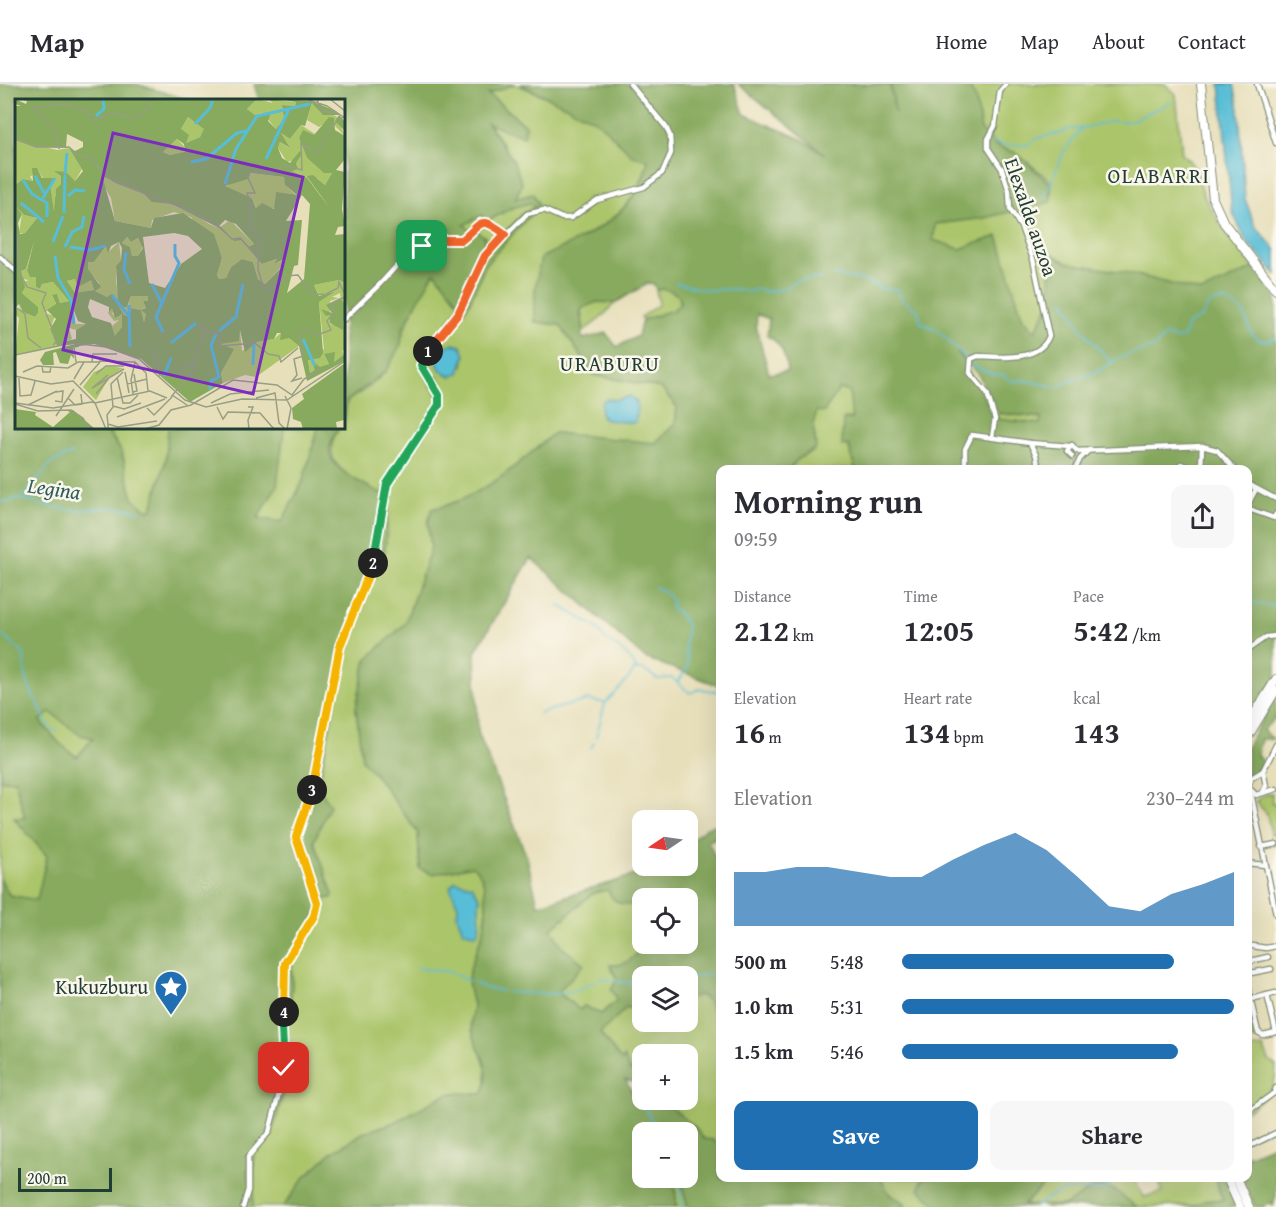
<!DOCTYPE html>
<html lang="en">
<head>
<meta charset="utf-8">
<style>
	:root { --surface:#fff; --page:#f7f7f7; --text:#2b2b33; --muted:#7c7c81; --line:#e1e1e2; --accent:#1f6fb2 }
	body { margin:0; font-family:"Gentium Book Plus",serif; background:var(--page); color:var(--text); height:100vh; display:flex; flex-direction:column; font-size:22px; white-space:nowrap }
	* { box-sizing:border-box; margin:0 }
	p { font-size:20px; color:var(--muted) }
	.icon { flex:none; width:33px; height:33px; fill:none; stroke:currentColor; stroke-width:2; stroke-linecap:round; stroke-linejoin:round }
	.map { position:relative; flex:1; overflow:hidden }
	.side { position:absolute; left:716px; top:381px; width:536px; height:717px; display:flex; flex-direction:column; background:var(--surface); border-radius:12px; box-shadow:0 6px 24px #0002 }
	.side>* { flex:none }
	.needle { width:39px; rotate:257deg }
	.buttons { position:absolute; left:632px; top:726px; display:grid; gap:12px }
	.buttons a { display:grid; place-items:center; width:66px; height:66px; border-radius:12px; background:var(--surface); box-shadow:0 6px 24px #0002; font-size:30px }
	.scale { position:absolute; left:18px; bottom:15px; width:94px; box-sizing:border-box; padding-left:6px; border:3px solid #1f3d34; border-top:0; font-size:16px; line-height:21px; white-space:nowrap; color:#1f3d34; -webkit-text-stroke:4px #fbf7ec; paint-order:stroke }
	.pin { position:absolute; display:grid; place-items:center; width:51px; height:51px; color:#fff; margin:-26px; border-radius:12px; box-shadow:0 3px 9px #0006 }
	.km { position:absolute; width:30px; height:30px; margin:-15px; border-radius:50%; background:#222; color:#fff; font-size:16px; line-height:30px; text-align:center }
	.round { display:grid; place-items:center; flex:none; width:63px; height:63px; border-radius:12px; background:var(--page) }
	.head { display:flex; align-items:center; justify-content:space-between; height:102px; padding:0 18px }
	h1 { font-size:33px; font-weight:600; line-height:45px }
	.figures { display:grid; grid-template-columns:repeat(3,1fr); gap:9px; height:102px; padding:6px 18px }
	.figures div { display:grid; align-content:center }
	.figures b { font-size:30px; font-weight:600 }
	.figures small { font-size:16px; font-weight:400 }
	.figures p { font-size:16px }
	.chart { height:168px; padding:12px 18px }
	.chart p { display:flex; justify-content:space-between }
	.chart svg { width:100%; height:108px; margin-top:6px; fill:var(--accent); opacity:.7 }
	.cta { display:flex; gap:12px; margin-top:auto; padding:12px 18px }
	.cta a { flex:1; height:69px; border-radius:12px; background:var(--accent); color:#fff; font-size:24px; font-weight:600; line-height:69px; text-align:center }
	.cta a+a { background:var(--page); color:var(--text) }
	ul { padding:0 18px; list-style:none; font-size:20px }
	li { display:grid; grid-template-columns:96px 72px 1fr; align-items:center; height:45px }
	li i { height:15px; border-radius:8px; background:var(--accent) }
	header { display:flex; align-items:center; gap:36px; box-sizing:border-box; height:84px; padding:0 30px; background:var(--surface); border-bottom:2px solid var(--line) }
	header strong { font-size:28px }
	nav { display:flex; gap:33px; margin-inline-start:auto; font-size:21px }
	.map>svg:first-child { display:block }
	.green { fill:#abc56b; stroke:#658150; stroke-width:1.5; fill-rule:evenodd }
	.forest { fill:#88aa5f; stroke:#54744a; stroke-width:1.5; fill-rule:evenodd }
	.water { fill:#58bdd6; stroke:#3c7d85; stroke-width:1.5 }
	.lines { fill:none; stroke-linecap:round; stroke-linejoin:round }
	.stream { stroke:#58bdd6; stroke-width:1.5 }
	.minor-casing { stroke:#838e77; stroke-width:7 }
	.highway-casing { stroke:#838e77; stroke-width:10 }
	.minor { stroke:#fff; stroke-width:4.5 }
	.highway { stroke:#fff; stroke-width:8 }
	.split-1-casing { stroke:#fff; stroke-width:12 }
	.split-2-casing { stroke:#fff; stroke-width:12 }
	.split-3-casing { stroke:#fff; stroke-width:12 }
	.split-4-casing { stroke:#fff; stroke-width:12 }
	.split-5-casing { stroke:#fff; stroke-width:12 }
	.split-1 { stroke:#f0652b; stroke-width:8 }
	.split-2 { stroke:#22a559; stroke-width:8 }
	.split-3 { stroke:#f5b400; stroke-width:8 }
	.split-4 { stroke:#f5b400; stroke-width:8 }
	.split-5 { stroke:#22a559; stroke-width:8 }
	.labels { text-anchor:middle; stroke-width:5; stroke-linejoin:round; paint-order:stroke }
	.street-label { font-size:20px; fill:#1f3d34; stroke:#fbf7ec }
	.poi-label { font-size:20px; fill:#1f3d34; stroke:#fbf7ec; text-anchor:end }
	.neighbourhood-label { font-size:21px; letter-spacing:1.5px; fill:#1f3d34; stroke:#fbf7ec }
	.water-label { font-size:21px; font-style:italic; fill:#2d5d5c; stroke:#fbf7ec }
	.inset-river { fill:none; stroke:#58bdd6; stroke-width:3 }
	.inset-road { fill:none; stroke:#979e84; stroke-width:1.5 }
	.view { fill:#7b2cbf; fill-opacity:0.15; stroke:#7b2cbf; stroke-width:3 }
	.inset-edge { fill:none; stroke:#1f3d34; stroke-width:3 }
</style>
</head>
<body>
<header>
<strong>Map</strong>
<nav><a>Home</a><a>Map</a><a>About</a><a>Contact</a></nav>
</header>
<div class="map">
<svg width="1276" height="1123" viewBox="0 0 1276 1123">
	<rect width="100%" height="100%" fill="#fbf7ec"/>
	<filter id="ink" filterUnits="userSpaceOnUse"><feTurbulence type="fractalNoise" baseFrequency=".0167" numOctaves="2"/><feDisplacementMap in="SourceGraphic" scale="12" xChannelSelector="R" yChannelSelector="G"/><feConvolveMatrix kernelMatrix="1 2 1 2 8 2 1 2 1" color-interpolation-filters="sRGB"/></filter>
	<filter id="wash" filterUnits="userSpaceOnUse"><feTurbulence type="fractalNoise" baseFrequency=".008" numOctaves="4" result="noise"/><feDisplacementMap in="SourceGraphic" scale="24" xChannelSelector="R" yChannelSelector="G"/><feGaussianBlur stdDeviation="1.35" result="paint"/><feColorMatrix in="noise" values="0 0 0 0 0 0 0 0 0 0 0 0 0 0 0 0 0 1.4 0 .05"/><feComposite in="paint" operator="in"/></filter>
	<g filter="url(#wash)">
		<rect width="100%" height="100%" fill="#e7dfba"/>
		<g class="green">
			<path d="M515 0 578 26 597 37 633 71 648 76C636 134 588 150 541 174L535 238 560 241 594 291 661 304 677 323 675 340 655 359 554 349C518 381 480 415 432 425L428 439 431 464 405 540 366 576 356 624 362 676 378 694 418 749 420 785 432 790 473 782C482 789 484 798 485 810 490 849 477 856 469 890 466 902 472 911 473 922 473 928 470 934 471 940 474 968 496 979 482 1010L452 1009 443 1012 395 1038 363 1049 331 1069 305 1093 283 1123H253L254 1070 271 1053 289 989 287 942 292 904V881L324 814 332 813 314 757 329 721 318 704 345 566 387 428 390 405 396 392 442 321 446 307 428 279 432 266 469 220 486 180 539 121 533 110 515 116 522 100 513 76 487 37 526 42 488 9ZM453 260 465 271 463 282 439 270ZM630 312 637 332 623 338 601 332 611 315 616 316Z"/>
			<path d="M968 0H1165L1176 10 1182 70C1204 88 1196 97 1207 118 1220 142 1237 163 1254 184L1202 208 1129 189 1068 179 1047 167C1052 208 1057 209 1035 247L1022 233 998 152 960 165 933 156 935 140 984 134 1051 118V97L1016 69 997 62 981 48 976 16Z"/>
			<polygon points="530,118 535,122 523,130 484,170 472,149 464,141 482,131 486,138 511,124"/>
			<path d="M436 188 460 220 450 239 422 272 440 316 383 411C354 393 315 383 339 344H344L347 317C360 309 378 298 387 285 404 258 412 209 436 188Z"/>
			<polygon points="665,204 680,212 680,220 673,226 642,236 641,233 659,220 656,206"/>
			<polygon points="604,217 615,219 601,234 584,247 581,226 589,220"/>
			<path d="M838 305 849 306 853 329 844 349 843 361H848L855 385 789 386 799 374 813 368C819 356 813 352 813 340 814 325 829 315 838 305Z"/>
			<polygon points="998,329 1041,334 1040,340 997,335"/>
			<path d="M105 344H168L166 375 152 425C125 428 128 388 123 372 119 362 112 352 105 344Z"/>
			<polygon points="284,344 318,344 303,397 282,438 258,434 281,370"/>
			<polygon points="50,628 94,654 77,673 60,660 40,637"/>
			<polygon points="0,696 15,696 25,734 15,735 47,772 37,817 9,811 0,794"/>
			<polygon points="1272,709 1272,719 1276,719 1276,750 1271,750 1267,731 1256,717 1264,711"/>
			<path d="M602 806H608L642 822V860H659C641 862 635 878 618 882L617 916 601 930 584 922 580 926 558 908 583 880 563 864 551 845 590 811Z"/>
			<path d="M698 910 708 916 712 927 720 930V1062L704 1055 696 1044 662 1016H687V970H642V990C624 988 611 963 600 949L627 923 634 926 642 925V938H687V914Z"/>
			<path d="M1248 920 1256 955 1249 957 1251 965 1263 963 1269 977 1276 982C1276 1009 1267 1011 1247 1027Z"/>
			<polygon points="675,1094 685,1094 682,1103 688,1123 676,1123"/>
			<polygon points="880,1094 924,1094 920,1099 939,1123 904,1123 905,1119 890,1111"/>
			<polygon points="1104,1094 1133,1094 1144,1113 1162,1108 1159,1094 1214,1094 1223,1116 1207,1116 1193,1122 1137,1123 1105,1102 1097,1103 1066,1121 1023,1121 1050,1095 1081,1098"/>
		</g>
		<g class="forest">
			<path d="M0 0H137L189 16H113L110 14 106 16H16V344H105L121 367 133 415 148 426 152 425 166 375 168 344H284L277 402 258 434 282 438 303 397 318 344H339C335 351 328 360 330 370 335 389 368 402 383 410L389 392 440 316C434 305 423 290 421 278 421 268 454 234 460 220L436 189 433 190 403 244 401 260 386 287 347 317 344 334V16H259L254 0H515L488 10 526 42 524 53 487 39 513 76 522 100 515 115 533 110 539 121 486 180 469 219 432 266 428 280 447 307 442 321 390 405 385 467 345 566 318 703 330 721 314 757 333 810 332 814 324 815 292 881V904L287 942 289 989 271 1053 254 1070 253 1123H0V794L9 811 37 816 47 772 14 734H25L15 696H0ZM530 119 535 122 523 130 485 169V153L475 146 472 148 464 141 482 131 486 138 511 124ZM50 628 80 651 93 654 77 673 60 660 40 637Z"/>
			<path d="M520 0H734L744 30 801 55 825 70 738 0H890L895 29 891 0H968L976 15 981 46 997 62 1016 69 1051 100V118L984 134 935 140 933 156 960 165 998 152 1022 233 1035 247C1054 217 1053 201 1046 167L1068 179 1129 189 1202 208 1254 184 1276 212V595L1247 643 1246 386 855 385 849 361 842 362 843 335H852L849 307 839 305 824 328 817 327 813 340 816 364 799 374 789 385 720 386V602L645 574 531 474 475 568 478 648 527 774 538 821 648 787 655 782H687V759L708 743 720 740V753L708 757 720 784V930L712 927 708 916 701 911 687 914V892H642V925L634 926 627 923 600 949 622 977 624 973 630 987 642 990V1000L625 996 637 1016 642 1010V1016H662L696 1044 704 1055 713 1056 720 1062V1094H752L753 1098 768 1094H880L890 1111 905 1119 904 1123H688L682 1103 687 1094V1048H642V1094H675L676 1123H283L305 1093 331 1069 363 1049 395 1038 443 1012 452 1009 482 1010C496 979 474 968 471 940 470 934 473 928 473 922 472 911 466 902 469 890 477 856 490 849 485 810 484 798 482 789 472 782L432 790 420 785 418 749 378 694 362 676 356 624 366 576 405 540 431 464 428 439 432 425C480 415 518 381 554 349L655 359 675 340 677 323 661 304 594 291 560 241 535 238V204L541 174C588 151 637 134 648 76L633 72 597 37ZM648 199 654 200 656 206C666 204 672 206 680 213V220L673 226 642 236 638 252 617 263 606 249 583 255 581 250 584 247 580 229 582 224 597 218 615 219ZM757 230 769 235 767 252C781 258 786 272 787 287L769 290 756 243ZM957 267 979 292 998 329 1041 334 1040 340 997 335ZM608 806C614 823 626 820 642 822V814H687V860C674 860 660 857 648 863 631 870 633 882 610 881L617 896 611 905 617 916 601 930 584 922 580 926 558 908 584 880 563 864 551 845 593 809Z"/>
			<polygon points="1276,612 1276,633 1263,646 1273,655 1261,655 1257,671 1263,678 1257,688 1247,692 1247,662"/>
			<polygon points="1276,1060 1276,1112 1273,1122 1270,1119 1264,1123 1255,1123 1242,1094 1246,1094 1247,1070 1248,1072"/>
			<polygon points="924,1094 1051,1094 1023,1121 1035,1123 939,1123 919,1105"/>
			<polygon points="1214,1094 1230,1094 1235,1123 1179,1123 1193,1122 1207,1116 1223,1116"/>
			<polygon points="1105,1102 1116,1107 1137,1123 1042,1123 1066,1121 1092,1104"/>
		</g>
		<g class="water">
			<polygon points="1220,0 1234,0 1239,25 1245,115 1255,142 1276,166 1276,190 1246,157 1232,127"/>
			<polygon points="453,260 461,262 465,271 459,289 451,293 440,286 436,275 448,261"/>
			<polygon points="630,312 637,319 636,336 634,339 607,336 601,332 601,319 606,315 616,316"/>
			<path d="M455 797 472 801 480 814C476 827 484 839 476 851L463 847 457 832 458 822 450 803Z"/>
		</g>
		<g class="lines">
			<g class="stream">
				<polyline points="1119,38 1131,37 1171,18"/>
				<path d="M992 58 1004 61H1028L1038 54 1064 48 1067 45C1084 47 1098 38 1116 37"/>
				<polyline points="1044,115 1064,67 1081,45"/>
				<polyline points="834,191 867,197 882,205 897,205 901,214 918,227 921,239 936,245 968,276"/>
				<polyline points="676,199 706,206 738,205 748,208 758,205 766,208 785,204 798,196 821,194"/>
				<polyline points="1064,216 1083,247 1112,279"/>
				<path d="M971 281 995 291 1002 290 1011 297 1022 296 1057 303C1070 296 1083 293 1096 288 1104 285 1110 279 1116 275 1119 273 1151 264 1155 263L1166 251 1176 255 1183 254 1188 240 1201 234 1209 220 1223 216C1230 219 1238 222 1243 229 1252 244 1249 264 1276 254"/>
				<polyline points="22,415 51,379 72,370"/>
				<path d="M0 417 9 418 16 414C37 420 59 426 81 426 101 425 120 421 140 428"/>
				<polyline points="655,503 665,508 672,516 671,525 677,527 687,541 685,561 688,583 678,598"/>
				<polyline points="1246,517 1276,523"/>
				<polyline points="558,521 596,543 604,554 626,570 637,585"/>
				<path d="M0 549 24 570C23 589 28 604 38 620 45 631 44 642 57 648"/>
				<path d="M539 629 588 616 605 619C615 609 628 598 634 586 645 584 650 590 657 595L672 594 690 609 700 605 720 608"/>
				<polyline points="596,653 605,620"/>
				<polyline points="591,664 594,658"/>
				<polyline points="416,884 450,888 469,897"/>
				<polyline points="599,894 628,899 642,897"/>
				<polyline points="687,894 720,889"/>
				<polyline points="475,899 485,904 503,907"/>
				<path d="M508 908C536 910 571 914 595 897"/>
				<polyline points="641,1018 659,1048"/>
				<polyline points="1246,1054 1276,1044"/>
				<polyline points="678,1094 683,1123"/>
				<path d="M1035 1123C1046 1115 1056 1107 1071 1106 1084 1105 1097 1109 1110 1102L1113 1094"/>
			</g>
		</g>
	</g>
	<g filter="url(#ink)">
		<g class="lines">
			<g class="minor-casing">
				<g id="minor">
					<polyline points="1257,0 1276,59"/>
					<polyline points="0,173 16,187"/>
					<path d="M344 235 380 200 413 164 442 156H462C482 140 479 130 505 150"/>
					<path d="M992 353 995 335 987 309 970 289 971 275 978 272C1001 273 1039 278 1049 252L1033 175 1021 143 1010 125 1009 107 1002 85 988 64V55L995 42 1000 7 1006 0"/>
					<polyline points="1030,359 1036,371 1039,386"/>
					<polyline points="1072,372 1067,367 1072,361 1077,367 1202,362 1217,366 1235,386"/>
					<polyline points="1181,380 1197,386"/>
					<polyline points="965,386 965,365 972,351 1030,359 1070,362"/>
					<polyline points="1075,386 1080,375 1089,366"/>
					<polyline points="1201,386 1202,362"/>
					<polyline points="1246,399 1276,415"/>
					<polyline points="1256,405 1246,424 1274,434 1276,430"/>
					<polyline points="1246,567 1266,553 1276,552"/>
					<polyline points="1276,661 1263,687 1250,695 1248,703 1256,711 1276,705"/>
					<polyline points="1251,709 1276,830"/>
					<polyline points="1262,709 1266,702 1263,687"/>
					<polyline points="1261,763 1276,760"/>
					<polyline points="1246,779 1265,781"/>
					<polyline points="1246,861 1266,864 1276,862"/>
					<polyline points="1246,878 1268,873"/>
					<polyline points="1246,890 1271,885"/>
					<polyline points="1246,896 1258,948 1263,951 1276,948"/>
					<polyline points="1267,911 1276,948"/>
					<polyline points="1251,915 1276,909"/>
					<polyline points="1246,1029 1274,1009 1276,1004"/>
					<polyline points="1246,1064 1276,1049"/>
					<path d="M243 1123 248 1106V1073L269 1048 283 994 282 939 285 921V879L316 825V812L296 753 311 709 340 562 375 475 387 400 440 318C439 302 421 293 422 276L458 230 485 172 527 130 544 126 562 134H571L597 116 644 103 662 89 671 69 670 52 666 43 630 0"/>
				</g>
			</g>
			<g class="highway-casing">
				<g id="highway">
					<polyline points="1201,0 1213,115 1224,139 1276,206"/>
					<polyline points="1246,643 1276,595"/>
					<polyline points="1246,656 1276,606"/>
					<polyline points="1246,697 1249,696"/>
					<polyline points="1246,706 1249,707"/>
					<polyline points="1227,1094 1240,1123"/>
					<polyline points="1236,1094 1249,1123"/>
				</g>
			</g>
			<use href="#minor" class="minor"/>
			<use href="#highway" class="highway"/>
		</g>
	</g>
	<g class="lines" filter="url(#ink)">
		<g class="split-1-casing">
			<path id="split-1" d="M422 162 442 156H462C482 140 479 130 505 150L485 172 458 230 428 267"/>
		</g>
		<g class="split-2-casing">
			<polyline id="split-2" points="373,479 387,400 439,321 439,311 421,281 428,267"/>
		</g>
		<g class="split-3-casing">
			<polyline id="split-3" points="312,706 340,562 373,479"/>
		</g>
		<g class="split-4-casing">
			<polyline id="split-4" points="284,928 285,879 314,832 317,819 296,753 312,706"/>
		</g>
		<g class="split-5-casing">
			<polyline id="split-5" points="284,928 282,944 284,984"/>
		</g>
		<use href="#split-1" class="split-1"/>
		<use href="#split-2" class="split-2"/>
		<use href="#split-3" class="split-3"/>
		<use href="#split-4" class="split-4"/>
		<use href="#split-5" class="split-5"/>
	</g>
	<defs>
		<g id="sight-pin" transform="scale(1.725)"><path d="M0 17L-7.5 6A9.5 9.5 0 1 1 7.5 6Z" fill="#1f6fb2" stroke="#fbf7ec"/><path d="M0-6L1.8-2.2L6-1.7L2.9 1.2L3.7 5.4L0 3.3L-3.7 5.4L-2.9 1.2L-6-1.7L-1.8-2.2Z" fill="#fff"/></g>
	</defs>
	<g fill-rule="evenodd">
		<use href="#sight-pin" x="171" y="903"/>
	</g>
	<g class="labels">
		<g class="street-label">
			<text transform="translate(1031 133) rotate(71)" y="7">Elexalde auzoa</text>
		</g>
		<g class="poi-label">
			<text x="148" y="910">Kukuzburu</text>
		</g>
		<g class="neighbourhood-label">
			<text x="1159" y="99">OLABARRI</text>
			<text x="610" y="287">URABURU</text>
		</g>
		<g class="water-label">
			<text transform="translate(54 405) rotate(8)" y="7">Legina</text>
		</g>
	</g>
	<g transform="translate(15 15)">
		<rect width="330" height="330" fill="#e7dfba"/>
		<path d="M242 0 258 4 253 0 281 3 280 7 267 6 269 20 261 30 248 14 240 16 232 10ZM297 4 322 18 330 37 314 21 304 28 292 21ZM173 18 190 30 185 38 171 44 166 30ZM286 26 300 35 297 38 288 33 284 39 292 59 305 70 317 74 310 86 302 79 315 108 291 78 277 72 284 60 272 63 263 49 265 43 274 49 266 34 275 40ZM162 40 169 47 170 54 155 56 148 53ZM0 41 42 51 54 49 67 70 60 82 52 76 43 77H46V85L40 96 43 106 39 112 34 86 39 79H28L23 71 15 78 18 82 8 80 0 86ZM235 74 269 78 271 87 282 97 261 94 260 109 242 110 237 99 210 88ZM89 77 127 93 138 103 147 102 179 115 194 125 204 129 215 121 239 145 233 148 246 163 241 154 246 152 247 165 263 160 259 165 268 161V166L250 185 243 180 238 163 227 160 216 168 211 179 204 180 202 176 207 159 197 134 181 126 176 118 159 113 137 121 136 129 100 122 96 99 86 82ZM0 107 9 116 22 119 10 134H4L7 115ZM112 138 116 143 123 139 128 147 123 158 117 157 115 148 107 144ZM19 141 12 170 16 178H21V188L25 190 27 185 38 183 54 202 45 204 42 196H37L41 206 29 214 40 217 35 230 42 247 0 256 4 219 0 215V209L6 212 3 205 8 213 20 218 23 214V208L7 194 9 183 14 181 8 180 6 172 11 170ZM104 143 106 161 101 167V183L105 208 113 207 116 197H133V202H128L131 209 127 210 131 215 129 223 126 211 116 209 114 217 109 216 101 203 80 192 84 184 73 171 72 163H79L91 147 95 145 93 153ZM60 180 65 186 76 180 79 191 60 195 52 182ZM324 181 330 184V205L326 203 325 194 317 198 324 199 315 202V225L330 227V252L327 251 328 256 319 263 315 255H309L314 265 295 274 293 260 309 250 304 203 321 192 304 196 299 186ZM58 208 60 225H71L61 231 54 229 57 240 51 242ZM96 208 101 211 97 214 100 218 104 213 107 216 108 227 100 238 97 227 104 221 99 222 93 214ZM225 231 227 252 242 243 259 240 267 233 284 247 241 278 230 276 208 284 206 274 218 250 206 245ZM93 267 108 269 94 279 81 301 68 288 79 273Z" fill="#abc56b"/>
		<path d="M0 0 11 5 12 2 4 0H242L232 10 240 16 256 13 253 22 261 30 269 20 267 6 280 7 281 3 265 0 296 2 321 12 330 23V32L320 22 324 16H308L297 4 290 27 286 26 275 40 266 34 275 49 265 43 263 49 267 59 275 64 285 52 287 54 281 65 283 70 277 72 292 79 314 108 292 77 298 76 310 86 317 74H309L292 59 284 39 288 31 299 36 314 18 319 19 320 31 330 37V60L321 71 330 73 327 110 330 127 323 128 320 136 330 135V184L324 181 299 186 304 197 321 192 304 203 308 254 305 259 293 261 295 274 300 271 296 261 305 268 314 265 309 255 320 253 319 263 328 256 327 250 330 262 292 282 284 247 274 239 265 241 266 234H262L259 240 242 243 230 253 225 231 224 242 206 245 219 250 206 274 208 284 175 303 126 260 79 245 58 248 59 260 56 256 53 265 45 264 41 253 38 254 39 266H28L25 261 30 253 60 245 42 247 35 230 41 220 32 211 41 205 37 196 42 195 45 204 54 202 38 183 27 185 25 190 21 188V178H15L12 171 19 142 11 170 6 172 10 188 7 194 23 208V214L20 218 8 213 4 205 0 209V86L8 80 18 82 17 69H22L27 79H39L35 86 39 112 41 90 46 85V77L39 72 51 73 60 82 68 72 54 49 22 48 0 41V7H6L0 5ZM173 18 189 30 185 38 171 44 174 36 166 30ZM52 35 68 43V48L60 52 51 48ZM162 40 169 45 170 53 155 56 148 53ZM235 74 269 78 270 86 282 96 261 93 259 110 247 104 241 109 237 99 210 87 233 80ZM87 77 127 93 137 103 157 105 204 129 219 142 226 141 247 165 262 160 259 165 267 161 268 167 250 185 243 180 238 163 227 160 216 168 211 179 204 180 202 176 207 159 199 135 168 114 139 119 136 129 100 122ZM287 96 295 105 289 180 272 194 279 167 283 166 287 121 271 122ZM1 108 9 116 22 119 10 134 5 135 3 124 7 115ZM210 121 221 125 239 145 233 148 226 139 218 141 204 127ZM159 134 173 137 187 150 166 165 150 189 134 184 128 138ZM112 138 116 143 123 139 128 149 123 157H117L115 148 107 144ZM104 143 107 149 106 161 101 167 103 203 105 208H112L116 197H133V202H128L131 209 126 211 131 215 129 223 126 211 116 209 114 217 109 216 97 195 92 198 80 192 86 188 73 170V163H79L91 147 93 154 96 147ZM60 180 63 188 76 181 79 191 60 194 52 182ZM75 200 94 208V213L97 209 100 219 107 215V228L100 237 96 224 77 218 73 208ZM58 209 63 222 71 225 61 231V240L51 242ZM325 199 330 205 328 231 315 224V216L311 217 306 210 317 214 311 206ZM330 264 329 321 321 323 322 330H288L286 323 278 320 277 309 289 300 287 295ZM0 310 21 313 20 316 38 328 55 313 49 311H58L80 330H0Z" fill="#88aa5f" fill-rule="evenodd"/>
		<path class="inset-river" d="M81 17 89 10 88 0M180 25 195 9 198 0M251 60 274 10M176 63 191 60 222 34 231 32M50 75 52 54M20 77 29 94M8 81 17 95 32 104V118M210 85 221 50 242 17 295 5M53 97 60 91 70 92M28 99 40 79M6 104 29 123M49 114 50 76M38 143 48 117M50 148 57 133 67 128 69 117M55 148 75 151 90 147M111 153 109 170 115 185M40 157 43 179 56 201 59 225M137 185 147 205M97 196 113 216M114 206 115 248M204 232 221 218 228 185M148 233 141 218 164 164 160 157V145M288 240 300 267M156 244 181 224M238 266 239 245M149 277 156 259M195 290 196 282 204 278 196 246 201 235"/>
		<path class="inset-road" d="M291 0 312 7 330 19M302 0 306 12 322 14M315 0 330 12M328 18 316 28 302 54 286 44 287 71 270 66 256 74 235 73 233 79 240 94H232L236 107 234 124 244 143 243 170 248 188 255 190 267 184 270 177 283 176 297 196 311 195 323 189 324 183 330 196M0 40 21 48H54L63 56 76 58 88 75 100 83 180 114 205 128 217 140 225 139 243 158M44 50 41 32 18 8 51 5 70 12 80 21 99 13 120 20 135 8 134 0M0 124 6 176 12 188 31 194 27 204 42 242 38 246M2 209 10 215 13 239 26 249M180 231 184 227 191 230 185 246M190 233H204L205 247 240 244 253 255 264 257 266 263 283 249M139 249 145 277M0 256 58 244 91 248 124 260 170 301 191 308 227 300 272 301 330 262M84 262 119 263M61 263 59 248 64 247M77 263 78 255H102M27 267 28 273H35L36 267M8 273 22 267 53 269 63 263H84M110 273 114 294M81 275 91 267H109M93 276 77 289 94 279M170 276 166 272 169 266 180 268M0 277 36 285 58 282 80 304 77 303M102 278 108 304H115L123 296M4 279 5 297 16 296 20 282M287 279 277 282 282 276 279 260 288 257 283 233 290 230 302 236 316 231 312 222 319 213 315 205 330 198M59 280 69 263M92 280 109 270M112 285 132 280M65 286 85 263M118 293 122 292 119 275M81 295 94 279M118 295 116 281 120 263 131 274 133 292M157 296 172 306M270 297 276 309 272 330M156 298 179 270 183 246M53 299 60 306 67 305 66 295M241 299 260 294 264 324 270 330M40 302 47 303 48 292 41 293M0 304 38 309 77 303M80 304 135 292 152 299M80 304 91 330M196 304 215 295 254 291M0 305 23 312 56 311 68 319 74 330M13 306 42 292M98 307 109 310 126 304M202 308 208 320 213 313 245 314 259 330M233 308H238L233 321 234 330M132 309 139 316 157 298M41 317 59 290M102 318 150 300M93 325 92 316 98 308 96 285 108 273M93 329V325L103 328 142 322M130 330 144 326 156 311 176 306 218 281 262 286 277 296 289 280 306 270"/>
		<path class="view" d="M98 34 288 78 238 295 48 251Z"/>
		<rect width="330" height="330" class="inset-edge"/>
	</g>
</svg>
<div class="buttons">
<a><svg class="needle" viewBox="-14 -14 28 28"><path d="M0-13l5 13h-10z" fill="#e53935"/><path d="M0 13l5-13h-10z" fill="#7c7c81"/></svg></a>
<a><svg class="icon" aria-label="locate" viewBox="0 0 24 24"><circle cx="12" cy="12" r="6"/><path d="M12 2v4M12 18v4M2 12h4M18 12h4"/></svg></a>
<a><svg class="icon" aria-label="layers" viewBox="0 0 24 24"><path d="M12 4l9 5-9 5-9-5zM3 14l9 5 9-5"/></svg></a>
<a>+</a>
<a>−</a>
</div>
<div class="scale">200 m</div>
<div class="pin" style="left:422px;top:162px;background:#1e9e55"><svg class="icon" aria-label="arrive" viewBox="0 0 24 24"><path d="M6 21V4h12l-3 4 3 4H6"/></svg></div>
<div class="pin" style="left:284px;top:984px;background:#d93025"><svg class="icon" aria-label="check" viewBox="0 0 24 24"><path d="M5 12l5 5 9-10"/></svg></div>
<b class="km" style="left:428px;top:267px">1</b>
<b class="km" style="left:373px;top:479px">2</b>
<b class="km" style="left:312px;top:706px">3</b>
<b class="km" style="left:284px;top:928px">4</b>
<section class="side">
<div class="head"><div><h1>Morning run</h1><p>09:59</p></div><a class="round"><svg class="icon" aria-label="share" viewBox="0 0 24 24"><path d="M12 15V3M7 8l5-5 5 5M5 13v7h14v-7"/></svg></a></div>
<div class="figures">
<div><p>Distance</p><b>2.12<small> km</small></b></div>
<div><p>Time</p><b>12:05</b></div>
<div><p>Pace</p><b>5:42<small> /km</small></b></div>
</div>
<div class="figures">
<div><p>Elevation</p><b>16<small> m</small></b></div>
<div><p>Heart rate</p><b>134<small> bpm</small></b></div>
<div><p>kcal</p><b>143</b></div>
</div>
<div class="chart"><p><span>Elevation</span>230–244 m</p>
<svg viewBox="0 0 160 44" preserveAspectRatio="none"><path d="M0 44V22L10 22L20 20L30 20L40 22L50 24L60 24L70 17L80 11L90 6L100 13L110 24L120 36L130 38L140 31L150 27L160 22V44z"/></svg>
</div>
<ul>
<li><b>500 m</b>5:48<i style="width:82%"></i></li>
<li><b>1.0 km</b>5:31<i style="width:100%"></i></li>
<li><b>1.5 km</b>5:46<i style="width:83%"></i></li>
</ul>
<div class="cta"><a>Save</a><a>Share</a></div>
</section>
</div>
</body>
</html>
